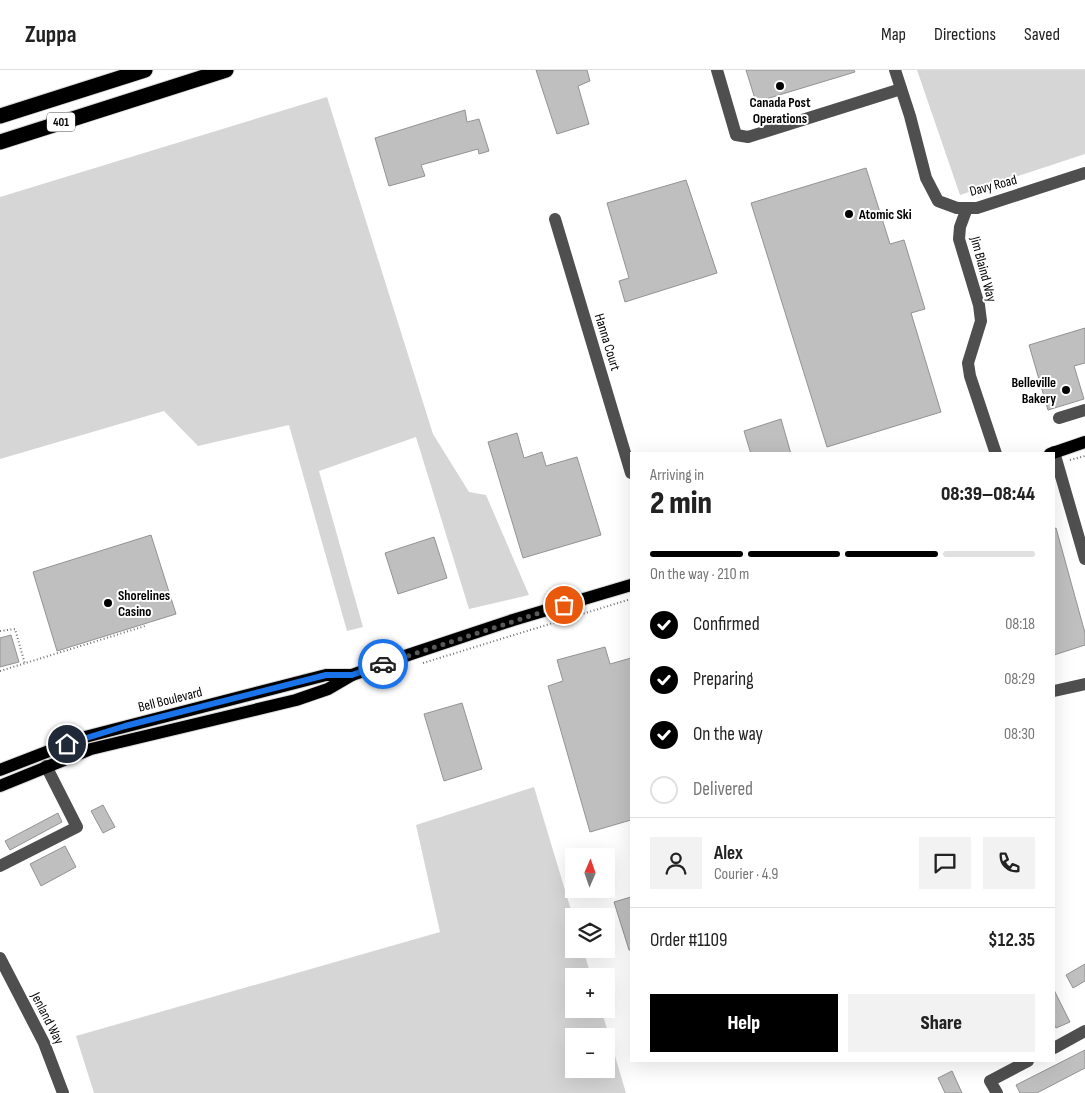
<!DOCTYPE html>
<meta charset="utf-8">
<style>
:root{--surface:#fff;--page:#f2f2f2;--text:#222;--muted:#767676;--line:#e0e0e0;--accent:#000}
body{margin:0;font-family:"Sofia Sans Condensed",sans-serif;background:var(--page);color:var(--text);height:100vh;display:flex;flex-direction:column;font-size:19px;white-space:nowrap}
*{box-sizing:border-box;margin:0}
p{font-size:16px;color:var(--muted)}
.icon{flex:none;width:28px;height:28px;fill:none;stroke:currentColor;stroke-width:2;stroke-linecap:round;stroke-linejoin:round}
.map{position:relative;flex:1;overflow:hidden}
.side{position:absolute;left:630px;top:382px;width:425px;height:610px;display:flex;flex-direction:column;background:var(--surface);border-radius:0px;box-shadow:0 5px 20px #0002}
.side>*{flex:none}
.needle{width:32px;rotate:2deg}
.controls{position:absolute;left:565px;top:778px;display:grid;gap:10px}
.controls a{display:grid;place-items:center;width:50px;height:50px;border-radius:0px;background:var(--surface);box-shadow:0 5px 20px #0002;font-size:25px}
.pin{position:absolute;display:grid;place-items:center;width:42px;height:42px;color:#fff;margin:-21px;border:2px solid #fff;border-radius:50%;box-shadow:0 1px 5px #0007}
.courier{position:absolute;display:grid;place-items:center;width:50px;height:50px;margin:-25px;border:4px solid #1a73e8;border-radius:50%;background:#fff;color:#222;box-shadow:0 1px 6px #0007}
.overview em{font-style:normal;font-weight:800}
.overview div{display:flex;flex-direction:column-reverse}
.overview{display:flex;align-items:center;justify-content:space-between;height:85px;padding:0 20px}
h1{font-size:32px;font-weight:800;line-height:38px}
.bar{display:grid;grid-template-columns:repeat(4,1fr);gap:8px 5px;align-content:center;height:60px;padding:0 20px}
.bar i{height:6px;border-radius:4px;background:var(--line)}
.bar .current{background:var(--accent)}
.bar p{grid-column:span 4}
.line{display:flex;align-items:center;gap:12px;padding:0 20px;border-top:1px solid var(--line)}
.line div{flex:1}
.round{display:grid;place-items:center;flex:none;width:52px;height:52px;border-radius:0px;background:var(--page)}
ol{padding:0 20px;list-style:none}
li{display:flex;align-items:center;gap:15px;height:55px}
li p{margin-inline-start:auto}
li .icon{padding:5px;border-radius:50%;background:var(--accent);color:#fff;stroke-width:4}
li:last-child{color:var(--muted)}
li i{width:28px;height:28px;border:2px solid var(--line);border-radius:50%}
.action{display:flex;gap:10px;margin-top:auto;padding:10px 20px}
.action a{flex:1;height:58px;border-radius:0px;background:var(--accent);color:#fff;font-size:20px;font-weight:800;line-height:58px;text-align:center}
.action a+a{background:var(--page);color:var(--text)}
header{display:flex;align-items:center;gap:30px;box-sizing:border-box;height:70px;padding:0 25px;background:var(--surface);border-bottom:1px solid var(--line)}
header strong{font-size:24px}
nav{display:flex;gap:28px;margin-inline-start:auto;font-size:18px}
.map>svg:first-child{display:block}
.green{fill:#d6d6d6;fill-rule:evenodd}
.building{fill:#bfbfbf;stroke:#939393}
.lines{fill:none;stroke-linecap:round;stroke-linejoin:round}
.major-casing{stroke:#dbdbdb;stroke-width:14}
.highway-casing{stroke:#dbdbdb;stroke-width:17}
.path{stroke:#717171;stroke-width:2;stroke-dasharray:1 2.5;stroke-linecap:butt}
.minor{stroke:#4f4f4f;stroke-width:12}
.major{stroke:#000;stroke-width:12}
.highway{stroke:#000;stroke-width:15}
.done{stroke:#595959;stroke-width:5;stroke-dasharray:0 9}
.route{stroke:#1a73e8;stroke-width:6}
.poi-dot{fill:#000;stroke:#fff;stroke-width:2}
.labels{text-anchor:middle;stroke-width:4;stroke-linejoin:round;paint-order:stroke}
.shield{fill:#fff;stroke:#4c4c4c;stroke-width:1}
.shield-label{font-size:12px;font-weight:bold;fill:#000}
.poi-label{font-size:14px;font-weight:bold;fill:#000;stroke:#fff;text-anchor:start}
.street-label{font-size:14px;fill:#000;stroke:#fff}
</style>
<header>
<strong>Zuppa</strong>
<nav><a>Map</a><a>Directions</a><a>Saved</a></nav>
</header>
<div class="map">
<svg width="1085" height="1023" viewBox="0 0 1085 1023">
<rect width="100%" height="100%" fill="#fff"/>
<g class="green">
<polygon points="917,0 1085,0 1085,84 960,125"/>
<polygon points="327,27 433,364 469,422 486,425 529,525 469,539 416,367 319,401 363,557 347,561 289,355 198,376 164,341 0,389 0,127"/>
<path d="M534 717 574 850V879H583L591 906H574V939H601L626 1023H94L76 966 440 862 416 755ZM574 966H606V999H574Z"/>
</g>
<g class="building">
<polygon points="536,0 587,0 590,11 578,16 589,54 557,64"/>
<polygon points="746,0 854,0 855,2 756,32"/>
<polygon points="465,40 467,52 479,49 489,81 479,84 478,79 421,95 425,106 389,116 375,68"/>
<polygon points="866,98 890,174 904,170 925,239 911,243 941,342 827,377 751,133"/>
<polygon points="686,110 717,203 625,232 619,211 629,208 607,133"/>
<polygon points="1085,258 1085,293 1074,296 1084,329 1048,340 1029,275"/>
<polygon points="781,349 791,384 751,384 744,361"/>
<polygon points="517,363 524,388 542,382 546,396 577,387 601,465 523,488 488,372"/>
<polygon points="1056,458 1085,563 1085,575 1054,585 1054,459"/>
<polygon points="151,465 176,544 57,581 33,502"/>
<polygon points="434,467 447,508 398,524 385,483"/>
<polygon points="11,565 19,592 0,597 0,568"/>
<polygon points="605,577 610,594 631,588 631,750 590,762 548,616 563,611 557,590"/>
<polygon points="462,633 482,699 444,711 424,644"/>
<polygon points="103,735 115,757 103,763 91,741"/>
<polygon points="58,743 62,752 10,780 5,771"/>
<polygon points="65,776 76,797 41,816 30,794"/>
<polygon points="631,827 631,880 629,880 614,832"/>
<polygon points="1085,894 1085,911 1073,918 1066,905"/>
<polygon points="1054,920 1070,952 1056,958 1054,954"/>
<polygon points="1085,980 1085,998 1037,1023 1020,1023 1016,1015"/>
<polygon points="952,1001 962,1023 945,1023 938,1008"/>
</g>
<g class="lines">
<defs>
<g id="major">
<polyline points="1050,384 1085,372"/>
<polyline points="0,700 85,667 326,605 352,605"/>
<polyline points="0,716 91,679 296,630 328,619 352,605 408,585 513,550 631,515"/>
</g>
<g id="highway">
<polyline points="0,46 145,0"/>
<polyline points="0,72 226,0"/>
</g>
</defs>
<use href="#major" class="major-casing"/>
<use href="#highway" class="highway-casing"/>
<g class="path">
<polyline points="1070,390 1085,386"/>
<polyline points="0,561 15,559 25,594"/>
<polyline points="423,593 631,529"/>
<polyline points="0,601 145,556"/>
</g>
<g class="minor">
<polyline points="717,0 736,65 748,67 901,19"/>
<polyline points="895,0 910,46 926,108 938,131 957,138 977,138 1085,103"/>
<polyline points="967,138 960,157 959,169 979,235 981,251 968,293 970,306 996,384"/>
<polyline points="555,149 631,403"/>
<polyline points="1059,348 1085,340"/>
<polyline points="1054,382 1085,489"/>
<polyline points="1054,621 1085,614"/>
<polyline points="0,796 77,757 46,696"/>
<polyline points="0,888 44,973 63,1023"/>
<polyline points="1054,978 1085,961"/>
<polyline points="997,1023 990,1011 1028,991"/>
</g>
<use href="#major" class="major"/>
<use href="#highway" class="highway"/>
</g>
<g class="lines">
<polyline class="done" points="383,594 564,535"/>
<polyline class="route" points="67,674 125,656 326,605 352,605 383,594"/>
</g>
<g class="poi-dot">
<circle cx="780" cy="16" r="5"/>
<circle cx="849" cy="144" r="5"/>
<circle cx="1066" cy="320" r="5"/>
<circle cx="108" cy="533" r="5"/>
</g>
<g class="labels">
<rect class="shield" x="47" y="42.5" width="28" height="19" rx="4"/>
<g class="shield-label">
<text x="61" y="56">401</text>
</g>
<g class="poi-label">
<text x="780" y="37" text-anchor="middle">Canada Post<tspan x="780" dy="16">Operations</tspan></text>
<text x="859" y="149">Atomic Ski</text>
<text x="1056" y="317" text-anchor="end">Belleville<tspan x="1056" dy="16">Bakery</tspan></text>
<text x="118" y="530">Shorelines<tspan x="118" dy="16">Casino</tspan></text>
</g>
<g class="street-label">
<text transform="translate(993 115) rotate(-15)" y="5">Davy Road</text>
<text transform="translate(984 199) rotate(75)" y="5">Jim Blaind Way</text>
<text transform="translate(608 272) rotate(73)" y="5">Hanna Court</text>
<text transform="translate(170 629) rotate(-14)" y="5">Bell Boulevard</text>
<text transform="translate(48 948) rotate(63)" y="5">Jenland Way</text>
</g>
</g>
</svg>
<div class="controls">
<a><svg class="needle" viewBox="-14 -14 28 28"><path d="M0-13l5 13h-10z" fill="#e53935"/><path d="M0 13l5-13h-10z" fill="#767676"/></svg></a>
<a><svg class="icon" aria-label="layers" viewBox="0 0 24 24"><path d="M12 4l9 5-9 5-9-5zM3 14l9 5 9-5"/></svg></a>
<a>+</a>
<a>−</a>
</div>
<div class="pin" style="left:564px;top:535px;background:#ea580c"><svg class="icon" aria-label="bag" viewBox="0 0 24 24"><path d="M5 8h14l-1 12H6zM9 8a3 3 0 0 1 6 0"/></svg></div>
<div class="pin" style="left:67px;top:674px;background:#1f2937"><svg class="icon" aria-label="home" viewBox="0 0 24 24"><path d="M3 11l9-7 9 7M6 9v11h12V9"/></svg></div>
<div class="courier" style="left:383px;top:594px"><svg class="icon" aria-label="car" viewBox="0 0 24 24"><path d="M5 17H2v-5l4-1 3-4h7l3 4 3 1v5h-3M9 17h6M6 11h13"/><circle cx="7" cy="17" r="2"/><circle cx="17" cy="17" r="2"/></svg></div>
<section class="side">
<div class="overview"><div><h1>2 min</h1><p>Arriving in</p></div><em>08:39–08:44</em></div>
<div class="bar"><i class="current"></i><i class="current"></i><i class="current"></i><i></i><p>On the way · 210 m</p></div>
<ol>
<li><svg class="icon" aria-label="check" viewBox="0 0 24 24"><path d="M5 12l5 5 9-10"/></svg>Confirmed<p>08:18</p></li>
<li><svg class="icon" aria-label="check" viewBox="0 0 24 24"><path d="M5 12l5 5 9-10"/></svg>Preparing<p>08:29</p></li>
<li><svg class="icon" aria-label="check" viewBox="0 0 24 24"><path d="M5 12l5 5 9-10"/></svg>On the way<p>08:30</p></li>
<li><i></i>Delivered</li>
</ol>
<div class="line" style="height:90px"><a class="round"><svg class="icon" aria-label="person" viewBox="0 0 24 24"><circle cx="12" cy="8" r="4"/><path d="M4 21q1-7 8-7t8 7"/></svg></a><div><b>Alex</b><p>Courier · 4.9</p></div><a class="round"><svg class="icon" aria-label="chat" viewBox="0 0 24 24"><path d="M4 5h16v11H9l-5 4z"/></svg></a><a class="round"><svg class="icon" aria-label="phone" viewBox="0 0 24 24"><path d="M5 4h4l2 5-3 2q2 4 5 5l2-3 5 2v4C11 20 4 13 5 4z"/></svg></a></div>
<div class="line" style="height:65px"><div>Order #1109</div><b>$12.35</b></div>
<div class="action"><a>Help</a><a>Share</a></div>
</section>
</div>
